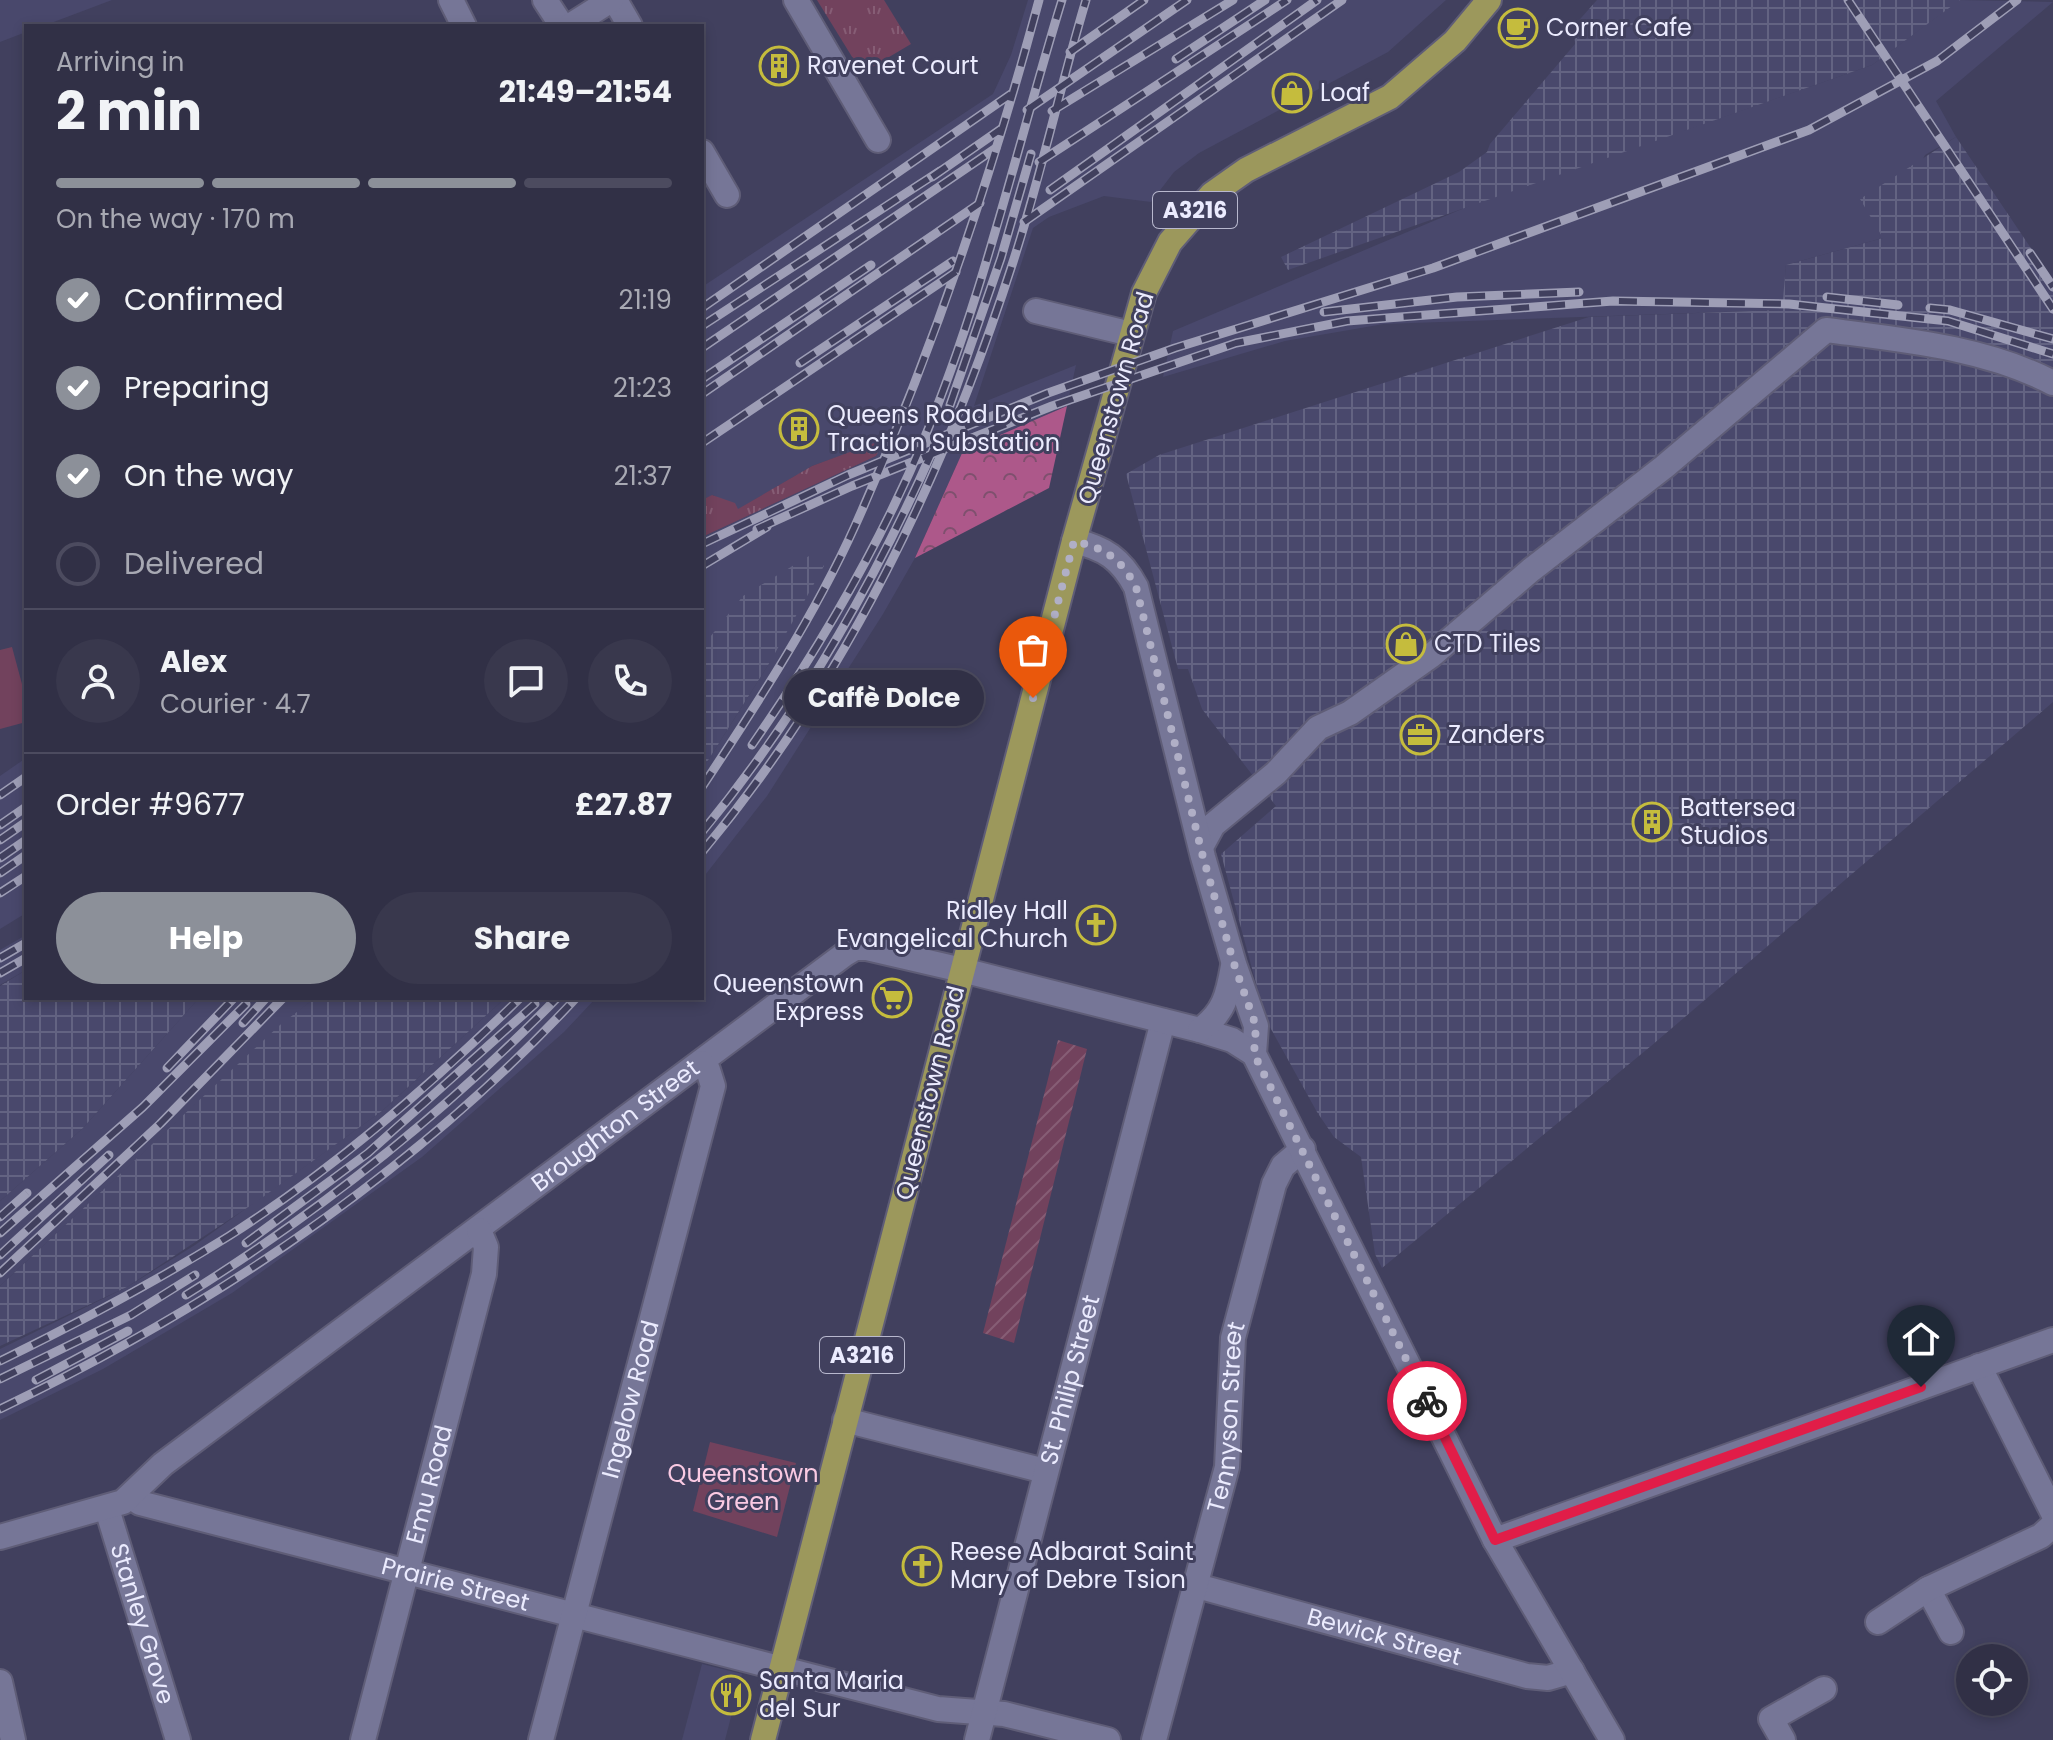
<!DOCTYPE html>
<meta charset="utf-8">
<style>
:root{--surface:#313046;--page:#39384d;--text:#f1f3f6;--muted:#a8a9b3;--line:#4c4b5f;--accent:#8c9099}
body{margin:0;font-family:Poppins,sans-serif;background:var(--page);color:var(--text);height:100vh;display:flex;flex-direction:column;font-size:30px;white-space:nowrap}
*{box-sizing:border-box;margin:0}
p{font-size:26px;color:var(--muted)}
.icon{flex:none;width:44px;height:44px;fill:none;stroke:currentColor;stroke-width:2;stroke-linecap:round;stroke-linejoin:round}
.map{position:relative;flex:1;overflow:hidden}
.sheet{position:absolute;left:24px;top:24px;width:680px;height:976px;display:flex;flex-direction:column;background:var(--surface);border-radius:0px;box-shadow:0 4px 12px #0003,0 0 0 2px var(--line)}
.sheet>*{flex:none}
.tools{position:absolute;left:1956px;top:1644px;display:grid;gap:16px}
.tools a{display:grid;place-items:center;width:72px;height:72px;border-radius:50%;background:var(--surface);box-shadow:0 4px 12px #0003,0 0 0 2px var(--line);font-size:40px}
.pin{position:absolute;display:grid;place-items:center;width:68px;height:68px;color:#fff;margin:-82px -34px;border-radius:50% 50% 50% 0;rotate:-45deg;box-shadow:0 0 8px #0007}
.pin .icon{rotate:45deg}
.courier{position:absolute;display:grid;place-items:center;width:80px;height:80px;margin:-40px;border:6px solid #e11d48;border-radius:50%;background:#fff;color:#222;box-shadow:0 2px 10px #0007}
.bubble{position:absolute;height:56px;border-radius:28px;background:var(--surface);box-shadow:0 4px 12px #0003,0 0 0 2px var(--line);font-size:26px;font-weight:700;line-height:56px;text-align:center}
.summary em{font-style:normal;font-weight:700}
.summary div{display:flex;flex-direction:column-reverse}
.summary{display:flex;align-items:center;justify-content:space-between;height:136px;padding:0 32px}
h1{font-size:52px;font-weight:700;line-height:60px}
.bar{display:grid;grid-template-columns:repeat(4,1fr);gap:12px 8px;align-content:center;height:96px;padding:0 32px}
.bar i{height:10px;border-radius:6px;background:var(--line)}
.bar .current{background:var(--accent)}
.bar p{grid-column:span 4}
.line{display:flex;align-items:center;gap:20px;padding:0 32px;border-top:2px solid var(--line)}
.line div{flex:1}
.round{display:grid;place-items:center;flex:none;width:84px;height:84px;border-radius:42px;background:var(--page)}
ol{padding:0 32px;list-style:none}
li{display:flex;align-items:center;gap:24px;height:88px}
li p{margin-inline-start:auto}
li .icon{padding:8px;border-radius:50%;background:var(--accent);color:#fff;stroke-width:4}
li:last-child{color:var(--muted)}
li i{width:44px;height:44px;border:4px solid var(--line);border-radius:50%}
.button{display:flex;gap:16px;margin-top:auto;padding:16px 32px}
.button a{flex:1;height:92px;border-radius:48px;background:var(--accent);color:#fff;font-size:32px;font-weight:700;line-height:92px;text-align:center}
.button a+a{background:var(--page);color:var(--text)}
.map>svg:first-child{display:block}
.built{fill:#49486c}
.industrial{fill:url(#industrial-grid)}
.grass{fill:url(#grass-tufts)}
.forest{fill:url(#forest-crowns)}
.park{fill:#72425d}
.garden{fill:url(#garden-furrows)}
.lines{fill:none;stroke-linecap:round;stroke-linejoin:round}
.street-casing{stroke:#5f5d77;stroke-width:28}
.secondary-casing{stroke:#5f5d77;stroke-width:28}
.primary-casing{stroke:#5f5d77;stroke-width:28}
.street{stroke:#767697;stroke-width:24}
.secondary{stroke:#767697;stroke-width:24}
.primary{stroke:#9c985c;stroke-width:24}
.rail-casing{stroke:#9e9eb6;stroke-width:9}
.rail{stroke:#41405e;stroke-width:6;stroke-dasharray:18;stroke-linecap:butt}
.done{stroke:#b0afc6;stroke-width:8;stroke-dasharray:0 14.4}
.route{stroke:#e11d48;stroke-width:10}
.labels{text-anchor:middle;stroke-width:6;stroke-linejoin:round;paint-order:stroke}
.shield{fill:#41405e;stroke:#b8b8ce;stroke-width:2}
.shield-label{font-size:22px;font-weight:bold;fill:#ebebfe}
.poi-label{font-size:24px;fill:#ebebfe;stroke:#41405e;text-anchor:start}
.street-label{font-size:24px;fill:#ebebfe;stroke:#41405e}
.park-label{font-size:24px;fill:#facae3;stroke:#41405e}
</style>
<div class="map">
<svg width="2053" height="1740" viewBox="0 0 2053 1740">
<defs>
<pattern id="industrial-grid" width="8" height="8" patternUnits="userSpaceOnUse" patternTransform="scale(2)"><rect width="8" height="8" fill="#49486c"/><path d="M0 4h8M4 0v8" fill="none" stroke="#636382"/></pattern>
<pattern id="grass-tufts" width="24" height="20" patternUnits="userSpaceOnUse" patternTransform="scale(2)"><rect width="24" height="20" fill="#72425d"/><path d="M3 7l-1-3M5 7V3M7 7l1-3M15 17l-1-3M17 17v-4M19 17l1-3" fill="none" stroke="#865d75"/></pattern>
<pattern id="forest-crowns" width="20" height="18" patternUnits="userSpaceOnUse" patternTransform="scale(2)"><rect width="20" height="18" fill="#ad588a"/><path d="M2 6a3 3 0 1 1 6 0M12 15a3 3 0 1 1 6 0" fill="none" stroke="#7f506e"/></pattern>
<pattern id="garden-furrows" width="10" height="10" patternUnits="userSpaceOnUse" patternTransform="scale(2)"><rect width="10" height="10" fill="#72425d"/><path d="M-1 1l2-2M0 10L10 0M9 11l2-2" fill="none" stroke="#865d75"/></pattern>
</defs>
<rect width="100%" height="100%" fill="#41405e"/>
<g class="built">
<polygon points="0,0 112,0 43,26 26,26 26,32 0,42"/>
<polygon points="1028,0 1446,0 1388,52 1199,153 1174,172 1151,202 1104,196 1049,217 1033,228 974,406 1076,365 1067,406 963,451 915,558 883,614 767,796 702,879 702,770 770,662 702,647 702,537 876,456 884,440 812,466 737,510 713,495 702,500 702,287 993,94 1011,55"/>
<polygon points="1959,0 2053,2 1936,101 1956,137 1925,155 1883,238 1786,265 1783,310 1384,324 1285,341 1163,377 1173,331 1476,203 1872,65"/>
<polygon points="26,758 26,913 0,929 0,776"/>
<polygon points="26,935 26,970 0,985 0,950"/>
<polygon points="199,998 315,998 280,1026 0,1286 0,1201 82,1129"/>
<polygon points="505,998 596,998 564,1032 422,1157 232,1293 103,1369 0,1420 0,1349 127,1287 195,1245 382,1111"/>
<polygon points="702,1664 742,1674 725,1740 682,1740"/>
</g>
<g class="industrial">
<polygon points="1597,0 1960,0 1872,65 1288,270 1281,257 1459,172 1487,152 1490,144 1575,44 1574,26"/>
<polygon points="1956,137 2053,281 2053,702 1651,1046 1382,1268 1375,1254 1361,1157 1334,1137 1317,1112 1266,1020 1221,854 1276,806 1202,709 1188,669 1178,669 1126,474 1159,455 1589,317 1782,310 1786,265 1883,238 1860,199"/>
<polygon points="809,556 824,566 770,662 702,770 702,647 743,596"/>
<polygon points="26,970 26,998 199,998 82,1129 0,1201 0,986"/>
<polygon points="315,998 505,998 382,1111 256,1202 127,1287 0,1346 0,1286 280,1025"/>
</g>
<g class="grass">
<polygon points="817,0 884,0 911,44 862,73"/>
<polygon points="885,439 876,456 702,537 702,500 712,495 735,503 738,509 812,466"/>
</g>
<polygon class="forest" points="1067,406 1049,488 915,558 963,451"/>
<g class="park">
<polygon points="12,647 26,699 26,722 0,729 0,650"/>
<polygon points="710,1442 796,1463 777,1537 693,1511"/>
</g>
<polygon class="garden" points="1058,1040 1087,1049 1014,1343 983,1333"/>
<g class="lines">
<defs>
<g id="street">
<polyline points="451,0 464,26"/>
<polyline points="545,0 562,26"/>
<polyline points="615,0 630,26"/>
<polyline points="796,0 878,140"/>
<polyline points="570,26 611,0"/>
<polyline points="702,152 727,195"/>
<polyline points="1036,311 1131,334"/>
<path d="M1201 847 1213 825 1276 773 1318 728 1350 713 1432 655 1531 570 1664 467 1826 330C1902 340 1984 347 2053 383"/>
<polyline points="1979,1366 2053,1513"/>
<polyline points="845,1420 1045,1471"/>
<path id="s1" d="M130 1496 140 1503 938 1709 1004 1714 1108 1740"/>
<path id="s2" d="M107 1509 178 1740"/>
<path id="s3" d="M0 1537 123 1502 163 1464 845 954 855 948H867L962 970"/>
<polyline points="1495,1540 2053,1340"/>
<path id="s4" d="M1197 1586 1527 1676 1548 1678 1572 1671"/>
<polyline points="1928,1589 1951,1632"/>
<polyline points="1878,1622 1928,1589 2041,1536 2053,1525"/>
<polyline points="0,1682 13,1740"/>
<path id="s5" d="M363 1740 484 1274 486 1247 479 1230"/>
<path id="s6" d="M541 1740 713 1086 708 1070 701 1063"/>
<path id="s7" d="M977 1740 1163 1021"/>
<path id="s8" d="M1154 1740 1227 1467 1233 1338 1274 1184 1283 1166 1303 1149"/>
<polyline points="1783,1740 1771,1719 1824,1689"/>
</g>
<g id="secondary">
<path d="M1074 541C1105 548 1121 559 1136 587L1203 857 1234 964 1256 1026 1254 1054 1495 1540 1612 1740"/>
<polyline points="962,970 1200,1030 1232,1040 1254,1054"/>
<path d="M1200 1030C1224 1013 1228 995 1233 966"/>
</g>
<polyline id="primary" points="763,1740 1074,541 1144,293 1170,242 1212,194 1246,170 1390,97 1455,41 1489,0"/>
</defs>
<use href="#street" class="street-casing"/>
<use href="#secondary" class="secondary-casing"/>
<use href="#primary" class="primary-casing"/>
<use href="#street" class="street"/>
<use href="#secondary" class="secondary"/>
<use href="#primary" class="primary"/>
<defs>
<g id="rail">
<polyline points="1848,0 2053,309"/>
<polyline points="1070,52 1144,0"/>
<polyline points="1176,59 1265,0"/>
<polyline points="1027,110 1187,0"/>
<polyline points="1052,111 1233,0"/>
<polyline points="1039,162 1287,0"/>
<polyline points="932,177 1001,129"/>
<polyline points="1050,190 1317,0"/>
<polyline points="1024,222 1342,0"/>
<polyline points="2030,253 2053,287"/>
<polyline points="1827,297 1898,305"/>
<polyline points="702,308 1011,94"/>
<polyline points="1930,308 1950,310 2053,339"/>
<polyline points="1324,312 1457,297 1579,292"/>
<polyline points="702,326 940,171"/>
<polyline points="702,348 996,148"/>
<polyline points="800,363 953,261"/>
<polyline points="702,379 871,265"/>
<polyline points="702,394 980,203"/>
<polyline points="950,405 1001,258 1031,154"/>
<polyline points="702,443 956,272"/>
<polyline points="757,529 852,486 1052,406 1236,343 1347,321 1613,301 1789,304 1948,321 2053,354"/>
<polyline points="702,544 848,475 1048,393 1175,348 1433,268 1809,130 1937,61 2017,0"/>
<polyline points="702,566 767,527"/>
<path d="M752 745C818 650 879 547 924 439 983 298 1017 146 1062 0"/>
<path d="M702 787C757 704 814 617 855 526 931 356 991 179 1039 0"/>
<polyline points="0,795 26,777"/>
<polyline points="0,825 26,807"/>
<path d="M702 832C796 718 873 585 933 450"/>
<polyline points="0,840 26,822"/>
<path d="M702 852C847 678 944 476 1013 262 1041 176 1060 87 1086 0"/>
<polyline points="0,858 26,840"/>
<polyline points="0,873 26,855"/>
<polyline points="0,893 26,876"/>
<polyline points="0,958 26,943"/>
<polyline points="0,973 26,958"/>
<polyline points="243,1023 266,998"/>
<polyline points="167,1068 234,998"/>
<polyline points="0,1217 27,1193"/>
<polyline points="0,1233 143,1107 246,1004"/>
<polyline points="246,1243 368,1153 535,1004"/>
<polyline points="0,1255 109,1155"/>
<polyline points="0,1273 160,1124 283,998"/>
<path d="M186 1295C321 1211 446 1112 557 998"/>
<path d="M0 1361C78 1323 155 1282 229 1236 334 1169 431 1085 520 998"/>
<polyline points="0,1379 131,1315 195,1275"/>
<polyline points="36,1380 128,1331"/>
<path d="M0 1409C212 1307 415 1172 576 998"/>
</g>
</defs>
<use href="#rail" class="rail-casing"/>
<use href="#rail" class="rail"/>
</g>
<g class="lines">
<path class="done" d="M1033 698 1074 541C1105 548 1121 559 1136 587L1203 857 1234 964 1256 1026 1254 1054 1427 1401"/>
<polyline class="route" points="1427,1401 1495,1540 1921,1387"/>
</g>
<defs>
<symbol id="cafe-ring" viewBox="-11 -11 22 22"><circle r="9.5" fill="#41405e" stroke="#c5bc3d" stroke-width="1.5"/><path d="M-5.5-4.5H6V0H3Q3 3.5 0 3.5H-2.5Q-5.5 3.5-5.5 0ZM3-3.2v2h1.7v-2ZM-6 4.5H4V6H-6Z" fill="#c5bc3d"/></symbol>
<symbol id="building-ring" viewBox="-11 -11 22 22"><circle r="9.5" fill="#41405e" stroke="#c5bc3d" stroke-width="1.5"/><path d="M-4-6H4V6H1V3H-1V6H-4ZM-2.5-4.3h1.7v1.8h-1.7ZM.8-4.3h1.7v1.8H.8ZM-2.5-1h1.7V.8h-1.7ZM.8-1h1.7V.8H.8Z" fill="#c5bc3d"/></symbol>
<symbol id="shop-ring" viewBox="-11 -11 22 22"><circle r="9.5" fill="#41405e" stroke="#c5bc3d" stroke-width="1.5"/><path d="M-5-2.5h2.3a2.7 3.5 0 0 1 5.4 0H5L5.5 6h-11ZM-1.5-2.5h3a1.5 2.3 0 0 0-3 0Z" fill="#c5bc3d"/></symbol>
<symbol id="office-ring" viewBox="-11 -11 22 22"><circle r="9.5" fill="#41405e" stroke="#c5bc3d" stroke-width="1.5"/><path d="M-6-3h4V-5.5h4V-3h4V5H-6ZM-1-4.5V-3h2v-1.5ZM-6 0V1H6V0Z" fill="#c5bc3d"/></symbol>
<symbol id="church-ring" viewBox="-11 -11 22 22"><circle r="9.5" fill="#41405e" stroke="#c5bc3d" stroke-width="1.5"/><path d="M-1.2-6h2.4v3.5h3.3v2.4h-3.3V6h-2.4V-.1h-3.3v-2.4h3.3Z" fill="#c5bc3d"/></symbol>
<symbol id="supermarket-ring" viewBox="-11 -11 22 22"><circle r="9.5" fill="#41405e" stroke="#c5bc3d" stroke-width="1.5"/><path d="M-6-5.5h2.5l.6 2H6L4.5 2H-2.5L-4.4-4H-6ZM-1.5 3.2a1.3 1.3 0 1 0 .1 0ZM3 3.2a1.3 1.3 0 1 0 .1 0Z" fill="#c5bc3d"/></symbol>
<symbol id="restaurant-ring" viewBox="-11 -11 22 22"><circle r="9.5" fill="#41405e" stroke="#c5bc3d" stroke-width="1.5"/><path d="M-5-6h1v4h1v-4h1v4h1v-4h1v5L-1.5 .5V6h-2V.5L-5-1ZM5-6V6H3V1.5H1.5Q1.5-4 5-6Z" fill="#c5bc3d"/></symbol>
</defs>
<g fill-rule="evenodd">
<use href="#cafe-ring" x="1496" y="6" width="44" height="44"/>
<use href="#building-ring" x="757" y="44" width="44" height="44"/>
<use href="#shop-ring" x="1270" y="71" width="44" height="44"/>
<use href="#building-ring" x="777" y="407" width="44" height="44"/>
<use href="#shop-ring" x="1384" y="622" width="44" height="44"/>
<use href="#office-ring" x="1398" y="713" width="44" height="44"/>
<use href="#building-ring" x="1630" y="800" width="44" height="44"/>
<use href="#church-ring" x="1074" y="903" width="44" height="44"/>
<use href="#supermarket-ring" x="870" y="976" width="44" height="44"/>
<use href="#church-ring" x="900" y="1544" width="44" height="44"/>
<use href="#restaurant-ring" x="709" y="1673" width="44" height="44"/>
</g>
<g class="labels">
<g class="shield">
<rect x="1153" y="192" width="84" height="36" rx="6"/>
<rect x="820" y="1337" width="84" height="36" rx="6"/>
</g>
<g class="shield-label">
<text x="1195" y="218">A3216</text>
<text x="862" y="1363">A3216</text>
</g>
<g class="poi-label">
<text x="1546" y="36">Corner Cafe</text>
<text x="807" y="74">Ravenet Court</text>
<text x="1320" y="101">Loaf</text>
<text x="827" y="423">Queens Road DC<tspan x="827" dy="28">Traction Substation</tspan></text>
<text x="1434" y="652">CTD Tiles</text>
<text x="1448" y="743">Zanders</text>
<text x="1680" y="816">Battersea<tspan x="1680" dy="28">Studios</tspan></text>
<text x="1068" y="919" text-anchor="end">Ridley Hall<tspan x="1068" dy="28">Evangelical Church</tspan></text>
<text x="864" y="992" text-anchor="end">Queenstown<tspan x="864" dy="28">Express</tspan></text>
<text x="950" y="1560">Reese Adbarat Saint<tspan x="950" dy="28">Mary of Debre Tsion</tspan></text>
<text x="759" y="1689">Santa Maria<tspan x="759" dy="28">del Sur</tspan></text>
</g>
<g class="street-label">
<text transform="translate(1116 398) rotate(-74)" y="8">Queenstown Road</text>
<text transform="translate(930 1093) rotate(-76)" y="8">Queenstown Road</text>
<text dy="8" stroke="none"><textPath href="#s3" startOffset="748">Broughton Street</textPath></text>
<text dy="8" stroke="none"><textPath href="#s7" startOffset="372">St. Philip Street</textPath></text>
<text dy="8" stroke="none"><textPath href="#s6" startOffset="352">Ingelow Road</textPath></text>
<text dy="8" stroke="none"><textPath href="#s8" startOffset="332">Tennyson Street</textPath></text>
<text dy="8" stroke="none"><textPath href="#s5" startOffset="264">Emu Road</textPath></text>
<text dy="8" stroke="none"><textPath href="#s1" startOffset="338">Prairie Street</textPath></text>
<text dy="8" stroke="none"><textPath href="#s2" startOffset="120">Stanley Grove</textPath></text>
<text dy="8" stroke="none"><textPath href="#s4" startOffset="194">Bewick Street</textPath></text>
</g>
<g class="park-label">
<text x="743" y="1482">Queenstown<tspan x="743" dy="28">Green</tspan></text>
</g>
</g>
</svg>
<div class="tools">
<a><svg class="icon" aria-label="locate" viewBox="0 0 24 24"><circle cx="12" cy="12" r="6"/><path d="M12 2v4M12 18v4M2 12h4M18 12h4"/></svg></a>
</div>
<div class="pin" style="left:1033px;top:698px;background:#ea580c"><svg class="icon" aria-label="bag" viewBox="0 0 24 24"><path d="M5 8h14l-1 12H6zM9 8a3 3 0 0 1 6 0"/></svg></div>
<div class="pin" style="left:1921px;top:1387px;background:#1f2937"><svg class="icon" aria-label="home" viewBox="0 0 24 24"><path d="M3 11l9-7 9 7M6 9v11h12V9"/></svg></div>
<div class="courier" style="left:1427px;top:1401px"><svg class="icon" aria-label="bike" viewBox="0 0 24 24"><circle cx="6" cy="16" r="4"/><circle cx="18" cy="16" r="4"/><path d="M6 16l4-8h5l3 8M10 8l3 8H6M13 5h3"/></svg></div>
<div class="bubble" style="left:784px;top:670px;width:200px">Caffè Dolce</div>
<section class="sheet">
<div class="summary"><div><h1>2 min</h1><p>Arriving in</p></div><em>21:49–21:54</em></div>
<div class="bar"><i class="current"></i><i class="current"></i><i class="current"></i><i></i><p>On the way · 170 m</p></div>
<ol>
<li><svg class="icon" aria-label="check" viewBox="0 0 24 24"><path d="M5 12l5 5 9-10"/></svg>Confirmed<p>21:19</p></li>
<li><svg class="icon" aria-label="check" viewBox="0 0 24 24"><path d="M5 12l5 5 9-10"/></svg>Preparing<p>21:23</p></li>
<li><svg class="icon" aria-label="check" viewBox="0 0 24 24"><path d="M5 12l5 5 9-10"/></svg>On the way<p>21:37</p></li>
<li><i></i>Delivered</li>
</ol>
<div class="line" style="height:144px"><a class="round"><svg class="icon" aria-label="person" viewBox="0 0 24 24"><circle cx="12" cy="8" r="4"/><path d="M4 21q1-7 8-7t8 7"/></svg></a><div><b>Alex</b><p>Courier · 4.7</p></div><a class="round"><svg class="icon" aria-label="chat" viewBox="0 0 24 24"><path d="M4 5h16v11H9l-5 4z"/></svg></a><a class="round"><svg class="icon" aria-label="phone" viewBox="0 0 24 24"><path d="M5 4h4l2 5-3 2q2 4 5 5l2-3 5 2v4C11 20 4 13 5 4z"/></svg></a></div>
<div class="line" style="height:104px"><div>Order #9677</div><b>£27.87</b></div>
<div class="button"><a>Help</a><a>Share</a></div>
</section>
</div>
